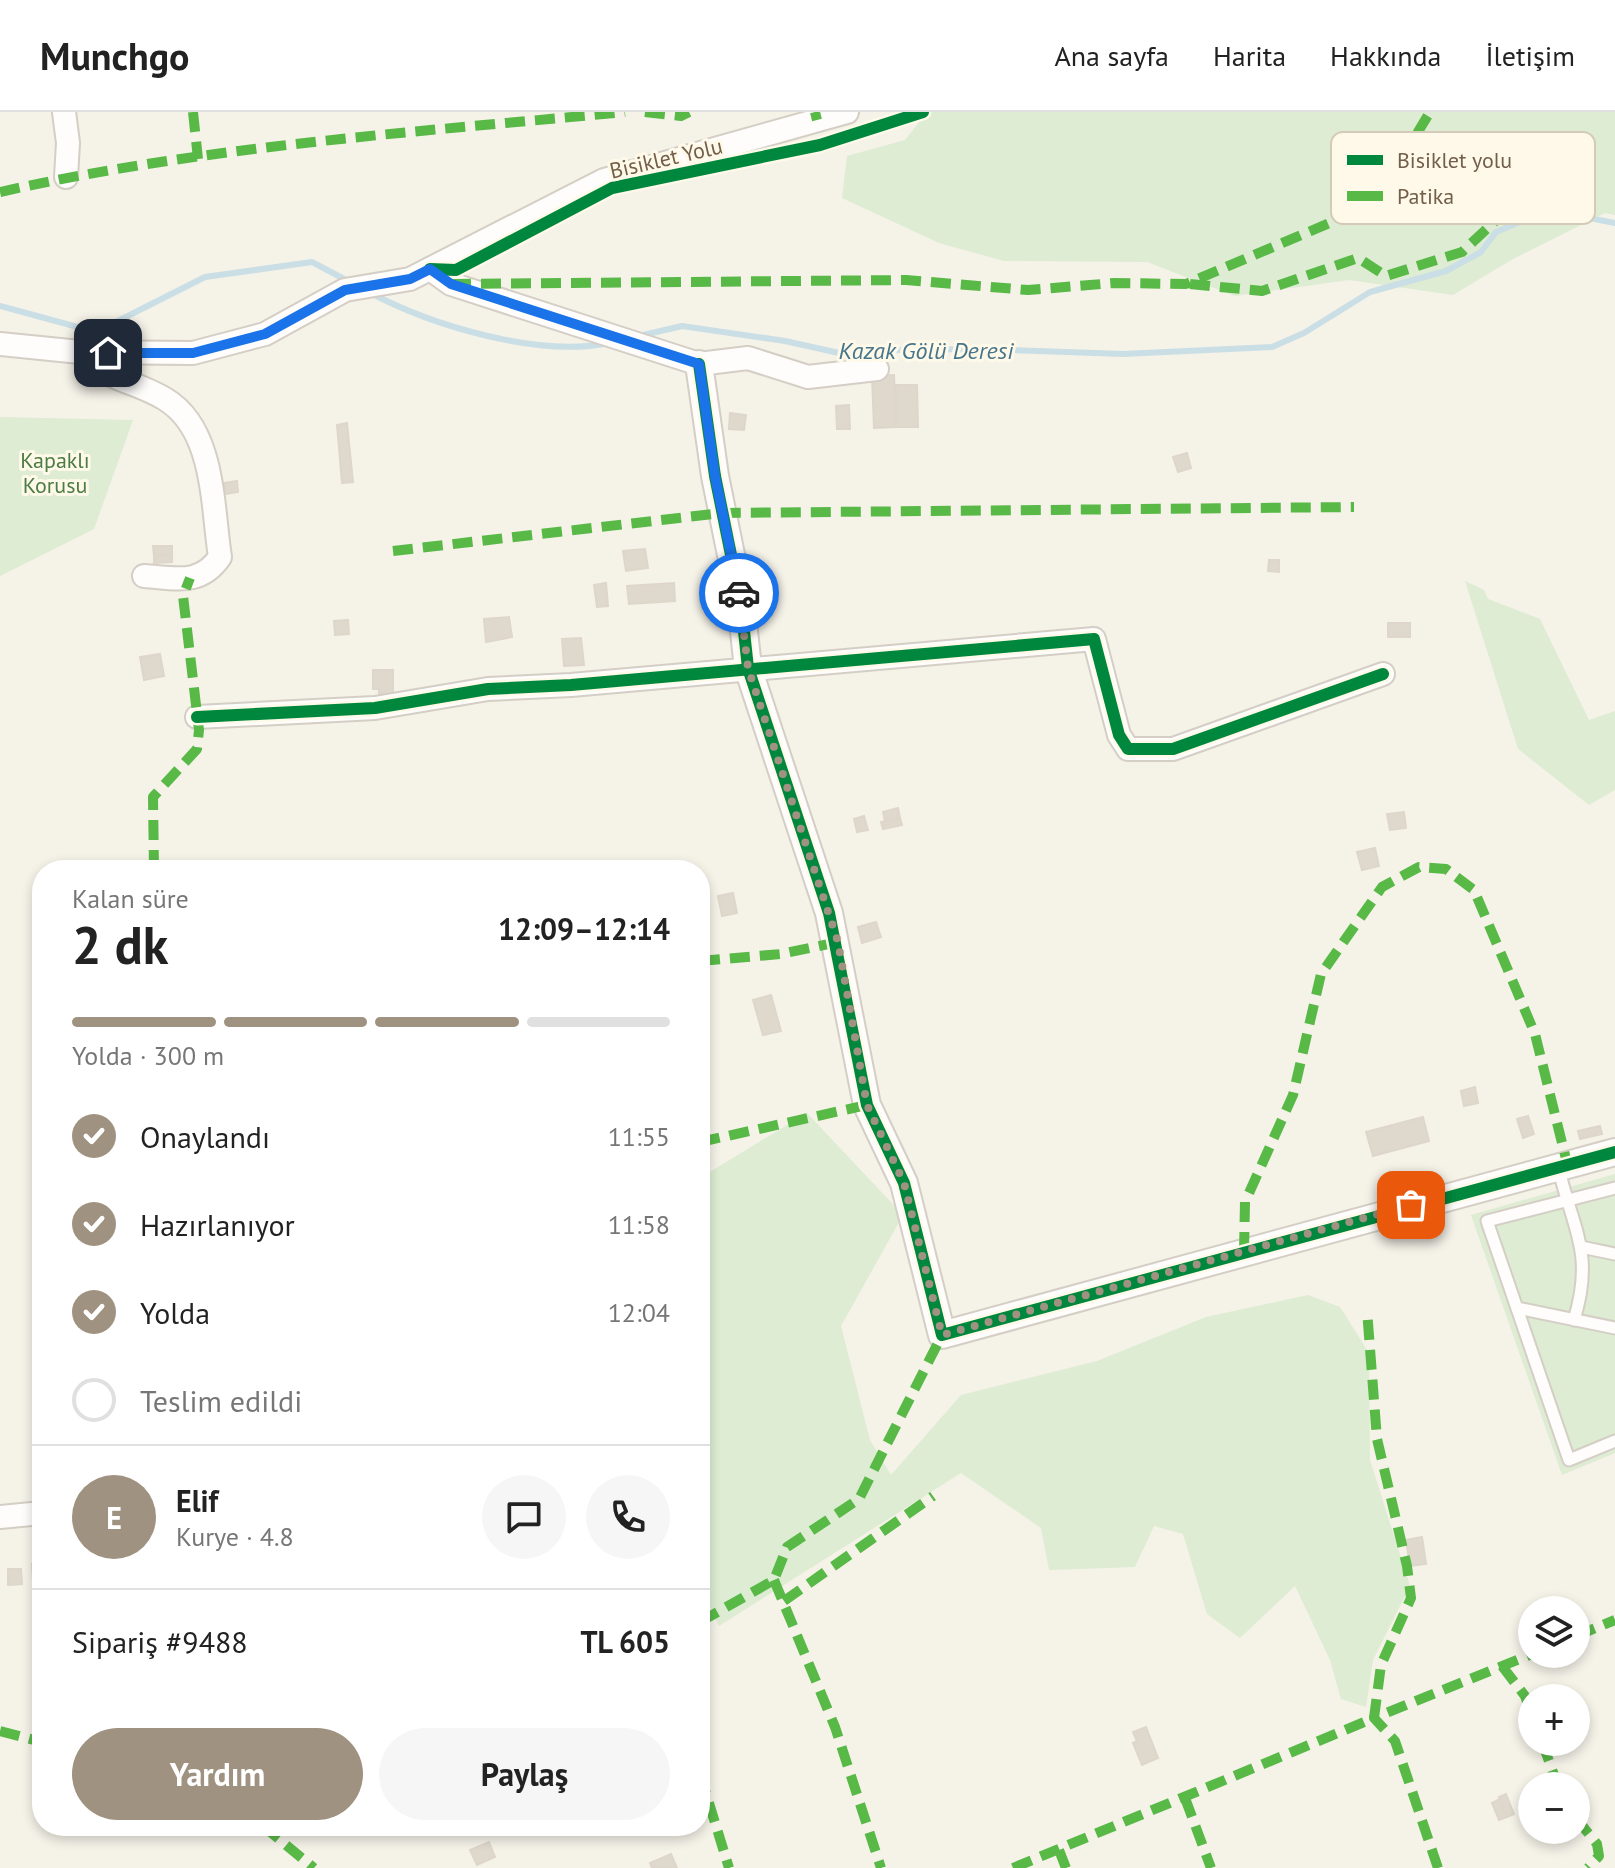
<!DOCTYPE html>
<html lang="tr">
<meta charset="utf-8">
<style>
:root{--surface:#fff;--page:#f6f6f6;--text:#222;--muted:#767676;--line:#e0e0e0;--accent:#a09281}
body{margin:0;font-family:"PT Sans",sans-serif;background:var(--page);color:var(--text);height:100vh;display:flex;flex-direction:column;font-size:30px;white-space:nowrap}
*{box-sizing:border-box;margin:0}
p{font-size:26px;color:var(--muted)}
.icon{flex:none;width:44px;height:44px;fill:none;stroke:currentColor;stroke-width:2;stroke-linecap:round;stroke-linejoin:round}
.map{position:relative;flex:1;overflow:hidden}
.sheet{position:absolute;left:32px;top:748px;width:678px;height:976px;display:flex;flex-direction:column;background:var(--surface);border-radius:32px;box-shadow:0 4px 12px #0003}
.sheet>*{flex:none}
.tools{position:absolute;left:1518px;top:1484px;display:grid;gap:16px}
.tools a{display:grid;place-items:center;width:72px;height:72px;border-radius:50%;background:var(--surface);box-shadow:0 4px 12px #0003;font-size:40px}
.pin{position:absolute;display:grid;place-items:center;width:68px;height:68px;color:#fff;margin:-34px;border-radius:16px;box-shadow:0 4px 12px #0006}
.courier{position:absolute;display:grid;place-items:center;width:80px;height:80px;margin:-40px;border:6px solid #1a73e8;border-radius:50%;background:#fff;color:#222;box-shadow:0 2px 10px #0007}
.head em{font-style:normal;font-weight:800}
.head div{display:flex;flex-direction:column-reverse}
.head{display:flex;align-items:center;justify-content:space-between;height:136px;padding:0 40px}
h1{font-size:52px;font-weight:800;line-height:60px}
.bar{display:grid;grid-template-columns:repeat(4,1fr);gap:12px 8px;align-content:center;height:96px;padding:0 40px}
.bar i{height:10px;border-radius:6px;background:var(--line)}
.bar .active{background:var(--accent)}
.bar p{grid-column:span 4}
.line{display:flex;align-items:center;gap:20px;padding:0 40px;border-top:2px solid var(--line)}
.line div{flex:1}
.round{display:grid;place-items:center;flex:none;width:84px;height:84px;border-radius:42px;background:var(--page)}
ol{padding:0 40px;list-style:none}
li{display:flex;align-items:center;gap:24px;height:88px}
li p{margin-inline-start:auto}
li .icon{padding:8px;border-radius:50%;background:var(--accent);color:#fff;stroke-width:4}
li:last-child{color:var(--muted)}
li i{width:44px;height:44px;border:4px solid var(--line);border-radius:50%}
.primary-button{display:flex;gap:16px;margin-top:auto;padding:16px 40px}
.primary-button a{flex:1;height:92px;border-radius:48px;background:var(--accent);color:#fff;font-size:32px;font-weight:800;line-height:92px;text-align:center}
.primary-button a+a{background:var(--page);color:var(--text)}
header{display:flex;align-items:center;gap:48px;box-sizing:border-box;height:112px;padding:0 40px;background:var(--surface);border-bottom:2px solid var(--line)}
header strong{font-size:38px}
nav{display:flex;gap:44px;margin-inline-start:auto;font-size:28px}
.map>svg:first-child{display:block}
.green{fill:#ddecd3}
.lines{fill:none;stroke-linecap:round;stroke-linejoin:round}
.stream{stroke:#cadee5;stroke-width:6}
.building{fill:#dfd8cd;stroke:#ded6ca;stroke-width:2}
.service-casing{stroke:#d4cec5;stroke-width:15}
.minor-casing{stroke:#d4cec5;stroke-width:26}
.tertiary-casing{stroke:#d4cec5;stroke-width:30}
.service{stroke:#fefdfc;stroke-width:11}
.minor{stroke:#fefdfc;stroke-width:22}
.tertiary{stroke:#fefdfc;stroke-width:26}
.quiet{stroke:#58b947;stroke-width:10;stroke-dasharray:20 10;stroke-linecap:butt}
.cycleway-casing{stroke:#fef9e8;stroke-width:17}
.cycleway{stroke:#00873e;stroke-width:12}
.done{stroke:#a09281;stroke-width:8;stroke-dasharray:0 14.4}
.route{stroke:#1a73e8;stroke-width:10}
.labels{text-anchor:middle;stroke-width:6;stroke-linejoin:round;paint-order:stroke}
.street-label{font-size:22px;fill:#725e49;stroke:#fef9e8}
.park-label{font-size:22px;fill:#4c7d44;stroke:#fef9e8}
.water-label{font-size:24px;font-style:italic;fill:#47758b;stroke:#fef9e8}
.key{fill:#fef9e8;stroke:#d4cab8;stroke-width:2}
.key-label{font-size:22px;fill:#725e49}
</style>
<header>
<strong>Munchgo</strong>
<nav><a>Ana sayfa</a><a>Harita</a><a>Hakkında</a><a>İletişim</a></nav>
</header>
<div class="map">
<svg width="1615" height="1756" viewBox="0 0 1615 1756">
<rect width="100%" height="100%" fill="#f5f2e8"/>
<g class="green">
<polygon points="927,0 1615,0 1615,103 1605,101 1511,148 1453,183 1349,168 1235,184 1147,150 1004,149 939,131 842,86 847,44 905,28"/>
<polygon points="0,305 133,308 94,417 0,464"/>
<polygon points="1465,469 1484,478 1488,487 1540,507 1589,608 1615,599 1615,678 1589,693 1518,637"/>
<polygon points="807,1001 903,1103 841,1214 870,1328 891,1363 961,1283 1097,1249 1206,1205 1308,1183 1340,1195 1369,1241 1370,1348 1410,1474 1373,1548 1366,1595 1341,1587 1330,1548 1295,1474 1240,1526 1207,1502 1183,1422 1154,1414 1135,1455 1049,1458 1041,1416 961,1361 719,1514 700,1476 700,1066"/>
<polygon points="1615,1062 1615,1341 1562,1363 1471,1103"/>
</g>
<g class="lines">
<g class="stream">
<path d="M369 180C430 213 539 246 608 231"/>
<polyline points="0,194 96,220 205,165 312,150 348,169"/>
<polyline points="639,224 682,214 785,229 848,243 883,238 980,237 1123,242 1272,235 1304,221 1370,180 1446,159 1481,140 1496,120 1527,107 1579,104 1615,111"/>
</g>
</g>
<g class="building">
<polygon points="894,263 896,315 874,316 872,264"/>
<polygon points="896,273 917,273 918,315 896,315"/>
<polygon points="849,293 850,317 837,317 836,294"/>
<polygon points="730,301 746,303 744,318 729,317"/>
<polygon points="347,311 353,370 342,371 337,313"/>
<polygon points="1187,341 1191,356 1178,360 1173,345"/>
<polygon points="237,369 238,380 225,382 224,371"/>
<polygon points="153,434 172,434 172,443 154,443"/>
<polygon points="645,437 648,456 626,459 623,439"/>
<polygon points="154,443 172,443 172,450 154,451"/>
<polygon points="1269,448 1279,448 1279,460 1268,459"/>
<polygon points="606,471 608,494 597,495 594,473"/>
<polygon points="674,471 675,489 629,492 627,474"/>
<polygon points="509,505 512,525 486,530 484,507"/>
<polygon points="348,508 349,522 335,523 334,509"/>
<rect x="1388" y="511" width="22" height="14"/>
<polygon points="581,526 584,553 564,554 562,527"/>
<polygon points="160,542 164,564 144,568 140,545"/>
<polygon points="373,558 393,558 393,582 379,582 379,577 373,577"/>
<polygon points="898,696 900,706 885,709 883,700"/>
<polygon points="1404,700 1406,716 1390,718 1387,702"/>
<polygon points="864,704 868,718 857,720 854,707"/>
<polygon points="900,706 902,713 883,717 881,710"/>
<polygon points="1375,736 1379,754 1362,758 1357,740"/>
<polygon points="733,781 737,801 722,804 718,784"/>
<polygon points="876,810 881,825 862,831 858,815"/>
<polygon points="771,883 781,919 763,923 753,888"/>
<polygon points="1475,975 1478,991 1464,994 1461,979"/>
<polygon points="1528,1004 1534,1022 1523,1026 1517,1007"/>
<polygon points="1423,1005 1429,1029 1373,1044 1366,1020"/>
<polygon points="1600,1014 1602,1022 1580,1027 1578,1019"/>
<polygon points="1422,1425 1426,1452 1410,1454 1406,1428"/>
<polygon points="42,1451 42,1469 33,1469 32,1452"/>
<polygon points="8,1457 21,1457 22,1472 8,1473"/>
<polygon points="1146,1615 1158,1646 1142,1653 1133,1631 1137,1629 1133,1620"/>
<polygon points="1506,1682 1514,1702 1507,1705 1499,1685"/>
<polygon points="1500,1687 1507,1705 1499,1708 1492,1691"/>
<polygon points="489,1730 495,1745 477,1753 470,1738"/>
<polygon points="671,1742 677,1756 652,1756 650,1751"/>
</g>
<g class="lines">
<defs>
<g id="service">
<path d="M1558 1054C1572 1116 1595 1140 1574 1208"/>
<polyline points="1615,1076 1487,1109 1569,1348 1615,1329"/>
<polyline points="1581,1135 1615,1142"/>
<polyline points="1517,1196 1615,1216"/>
</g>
<g id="minor">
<polyline points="64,0 68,31 66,65"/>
<polyline points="430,157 451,172 699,252 748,246 808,265 877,257"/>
<polyline points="0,232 80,240 193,241 265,222 345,178 410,167 604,68 847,0"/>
<path d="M80 240C108 270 134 268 165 287 215 317 212 394 220 445 200 474 176 466 144 464"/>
<polyline points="197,605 375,596 488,577 571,573 1094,527 1119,623 1128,637 1173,637 1383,562"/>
<polyline points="0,1405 42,1401"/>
</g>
<polyline id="tertiary" points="699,252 715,364 741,492 748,556 829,801 867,993 904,1071 942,1223 1615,1040"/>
</defs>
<use href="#service" class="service-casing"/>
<use href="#minor" class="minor-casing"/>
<use href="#tertiary" class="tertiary-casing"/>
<use href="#service" class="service"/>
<use href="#minor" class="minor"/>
<use href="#tertiary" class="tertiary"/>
<g class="quiet">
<polyline points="193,0 198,47"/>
<polyline points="645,0 681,4 689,0"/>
<polyline points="815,0 817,8"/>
<path d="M0 80C204 34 417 20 625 0"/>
<polyline points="451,172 906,168 1028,178 1114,171 1186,172 1339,107 1390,66 1430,0"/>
<polyline points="1190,172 1262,179 1358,146 1386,164 1462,140 1510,95"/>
<polyline points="393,439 722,401 1354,395"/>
<polyline points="154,758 153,685 197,637 199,618 183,484 190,466"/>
<polyline points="700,849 781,842 838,830"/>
<polyline points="700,1030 867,993"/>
<polyline points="1244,1140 1245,1090 1293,983 1321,862 1382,775 1419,755 1446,757 1474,778 1535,922 1567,1051"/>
<polyline points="774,1468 835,1615 881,1756"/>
<polyline points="784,1489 933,1384"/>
<polyline points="700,1510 774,1468 787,1435 859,1387 942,1223"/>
<polyline points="1576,1524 1615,1508"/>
<polyline points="1502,1554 1525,1584 1532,1603"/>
<polyline points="0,1619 42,1630"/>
<polyline points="1542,1630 1558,1674"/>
<polyline points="700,1662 729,1756"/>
<polyline points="1185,1686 1211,1756"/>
<polyline points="1576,1706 1597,1732 1599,1744 1588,1756"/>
<polyline points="263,1714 314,1756"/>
<polyline points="1059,1738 1066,1756"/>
<polyline points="1013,1756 1374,1606 1381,1553 1411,1486 1407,1454 1377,1327 1367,1198"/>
<polyline points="1438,1756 1395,1629 1374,1606 1532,1542"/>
</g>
<defs>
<g id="cycleway">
<polyline points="430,157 456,158 612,76 820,33 923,0"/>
<polyline points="699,252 715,364 741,492 748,556 829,801 867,993 904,1071 942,1223 1615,1040"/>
<polyline points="197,605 375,596 488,577 571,573 1094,527 1119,623 1128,637 1173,637 1383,562"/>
</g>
</defs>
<use href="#cycleway" class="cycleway-casing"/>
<use href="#cycleway" class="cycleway"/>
</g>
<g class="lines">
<polyline class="done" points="739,481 748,556 838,830 867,993 904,1071 942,1223 1411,1093"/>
<polyline class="route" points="108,241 193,241 265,222 345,178 410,167 430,157 451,172 699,252 715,364 739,481"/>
</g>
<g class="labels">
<g class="street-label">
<text transform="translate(666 46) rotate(-13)" y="8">Bisiklet Yolu</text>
</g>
<g class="park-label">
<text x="55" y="356">Kapaklı<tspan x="55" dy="25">Korusu</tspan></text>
</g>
<g class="water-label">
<text x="926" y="247">Kazak Gölü Deresi</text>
</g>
</g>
<rect x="1331" y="20" width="264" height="92" rx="12" class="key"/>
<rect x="1347" y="43" width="36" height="10" fill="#00873e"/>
<rect x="1347" y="79" width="36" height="10" fill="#58b947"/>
<g class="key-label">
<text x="1397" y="56">Bisiklet yolu</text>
<text x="1397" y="92">Patika</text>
</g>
</svg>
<div class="tools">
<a><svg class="icon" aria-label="layers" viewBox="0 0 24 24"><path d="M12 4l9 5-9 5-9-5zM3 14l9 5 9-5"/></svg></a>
<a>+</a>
<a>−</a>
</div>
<div class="pin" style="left:1411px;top:1093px;background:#ea580c"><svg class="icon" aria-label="bag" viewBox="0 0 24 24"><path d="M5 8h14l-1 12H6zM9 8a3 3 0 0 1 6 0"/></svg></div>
<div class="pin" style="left:108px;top:241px;background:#1f2937"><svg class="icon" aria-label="home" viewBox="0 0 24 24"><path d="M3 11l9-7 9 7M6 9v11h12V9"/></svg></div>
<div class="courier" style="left:739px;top:481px"><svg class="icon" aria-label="car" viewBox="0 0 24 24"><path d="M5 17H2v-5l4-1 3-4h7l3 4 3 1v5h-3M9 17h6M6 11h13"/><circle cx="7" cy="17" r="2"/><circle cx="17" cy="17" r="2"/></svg></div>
<section class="sheet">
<div class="head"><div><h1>2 dk</h1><p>Kalan süre</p></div><em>12:09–12:14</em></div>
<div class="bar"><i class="active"></i><i class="active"></i><i class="active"></i><i></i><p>Yolda · 300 m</p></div>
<ol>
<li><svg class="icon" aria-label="check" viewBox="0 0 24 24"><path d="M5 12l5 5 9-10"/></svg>Onaylandı<p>11:55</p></li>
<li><svg class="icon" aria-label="check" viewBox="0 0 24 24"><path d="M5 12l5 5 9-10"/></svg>Hazırlanıyor<p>11:58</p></li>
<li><svg class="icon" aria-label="check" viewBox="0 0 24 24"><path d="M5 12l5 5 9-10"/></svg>Yolda<p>12:04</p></li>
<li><i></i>Teslim edildi</li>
</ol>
<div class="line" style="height:144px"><b class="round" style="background:var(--accent);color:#fff">E</b><div><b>Elif</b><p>Kurye · 4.8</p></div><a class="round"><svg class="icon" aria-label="chat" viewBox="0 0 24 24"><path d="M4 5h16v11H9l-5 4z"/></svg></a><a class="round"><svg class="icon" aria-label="phone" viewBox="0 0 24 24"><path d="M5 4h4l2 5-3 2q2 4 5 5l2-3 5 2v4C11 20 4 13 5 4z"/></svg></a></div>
<div class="line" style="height:104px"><div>Sipariş #9488</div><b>TL 605</b></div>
<div class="primary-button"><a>Yardım</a><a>Paylaş</a></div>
</section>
</div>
